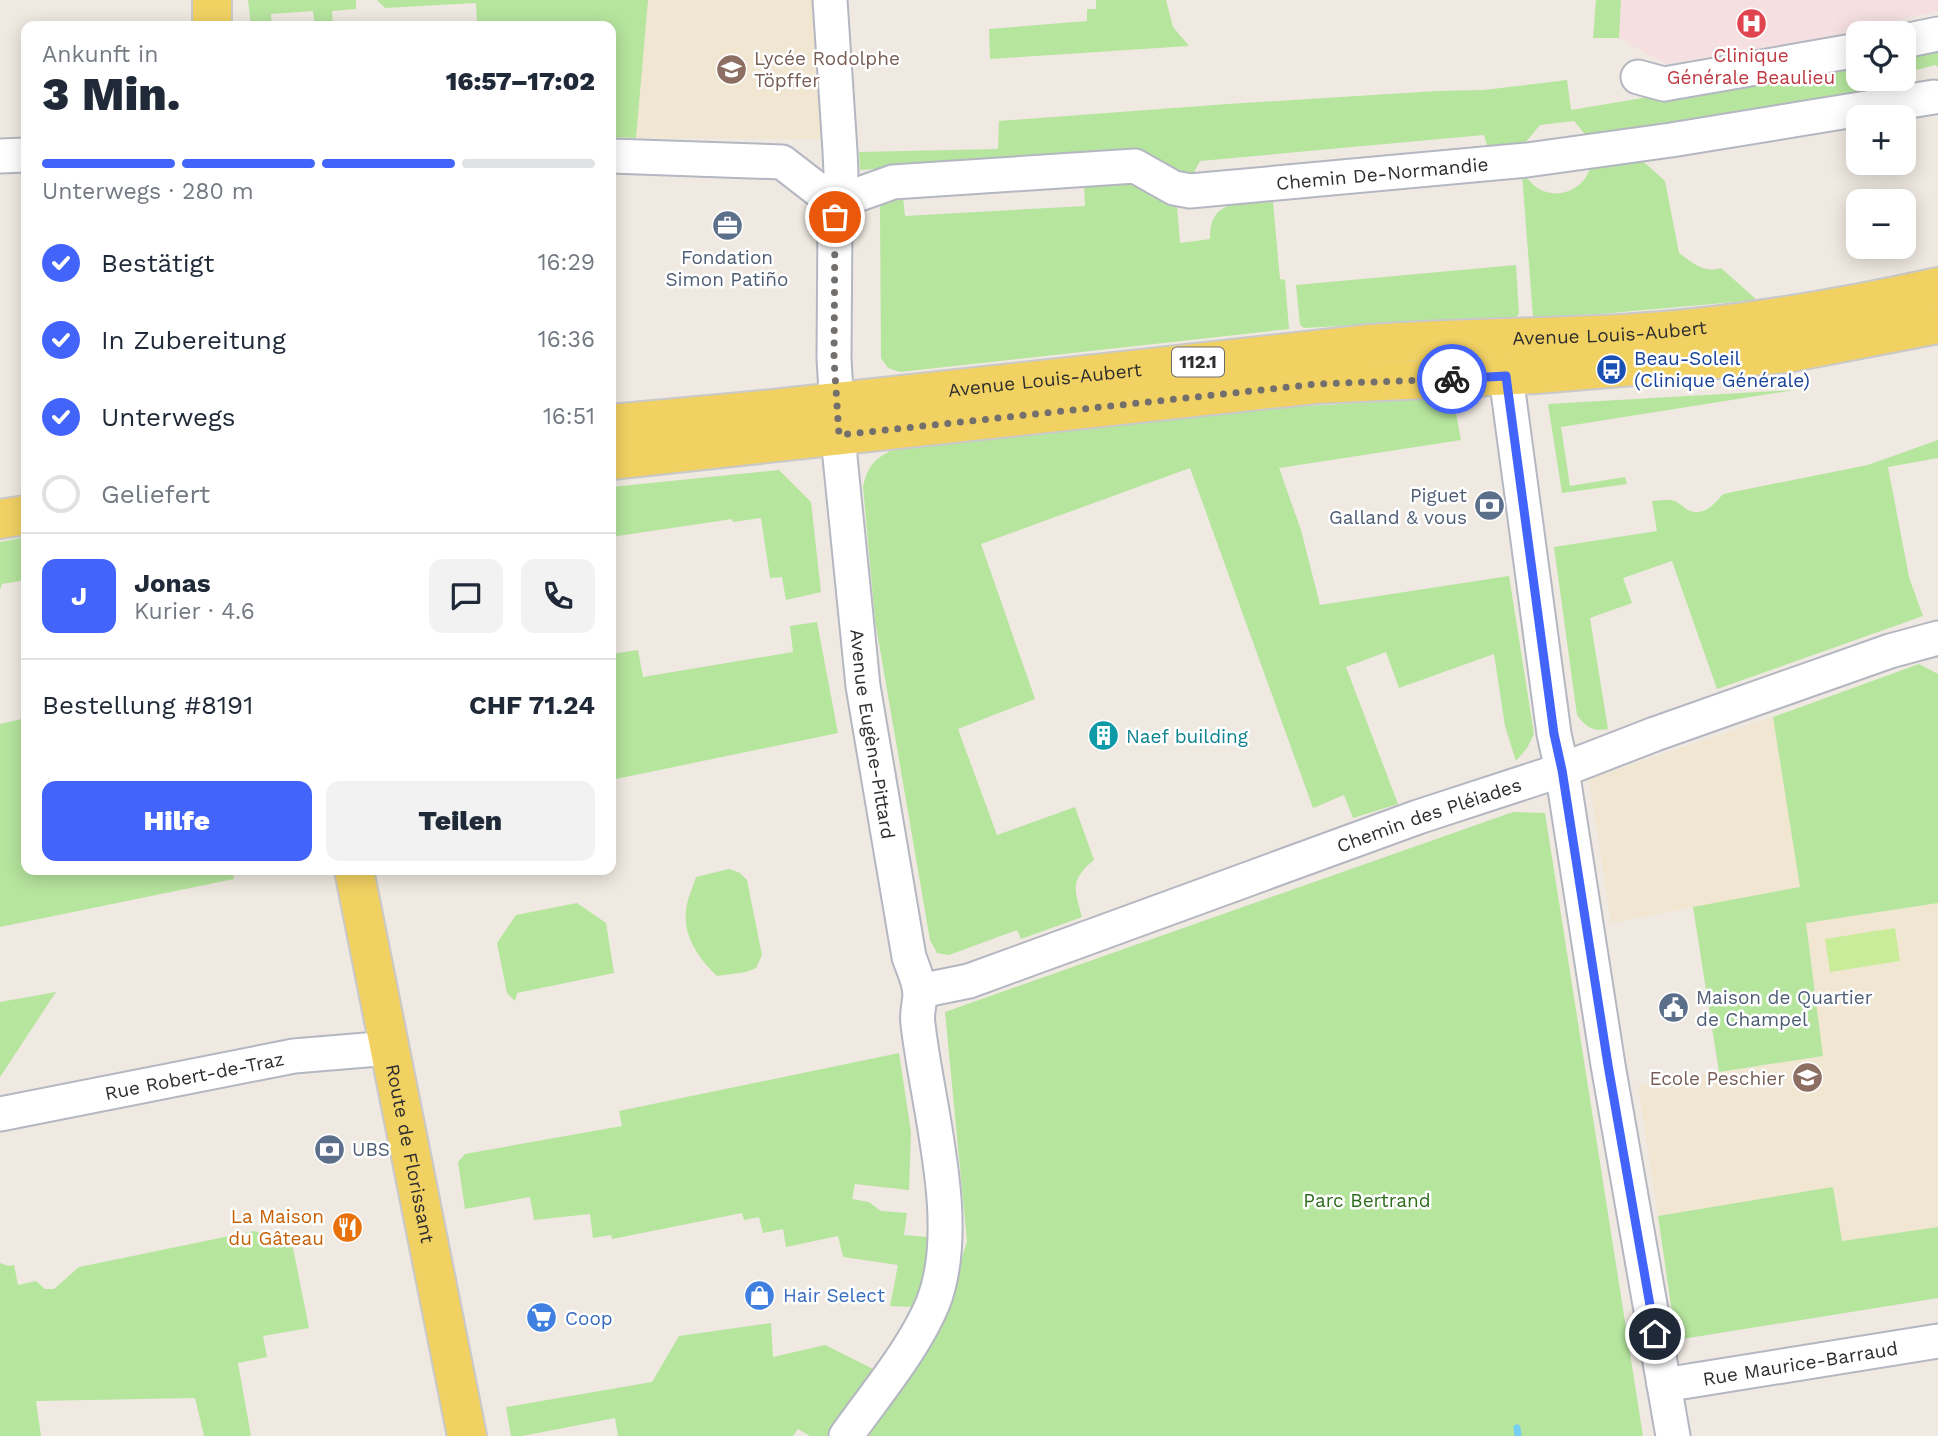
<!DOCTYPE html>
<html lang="de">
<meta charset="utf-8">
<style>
:root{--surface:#fff;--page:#f2f2f3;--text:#1f2937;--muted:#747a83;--line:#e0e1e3;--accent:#4264fb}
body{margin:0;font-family:"Work Sans",sans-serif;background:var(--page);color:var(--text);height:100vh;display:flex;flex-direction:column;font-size:26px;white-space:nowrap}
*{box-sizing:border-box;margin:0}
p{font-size:23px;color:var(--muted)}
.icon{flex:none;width:38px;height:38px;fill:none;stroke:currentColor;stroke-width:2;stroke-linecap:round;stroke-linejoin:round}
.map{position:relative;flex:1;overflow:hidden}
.details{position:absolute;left:21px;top:21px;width:595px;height:854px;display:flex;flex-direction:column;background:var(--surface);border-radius:14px;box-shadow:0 4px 18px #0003}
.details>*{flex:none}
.buttons{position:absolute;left:1846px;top:21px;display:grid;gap:14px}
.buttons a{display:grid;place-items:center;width:70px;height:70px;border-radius:14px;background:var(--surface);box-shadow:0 4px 18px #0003;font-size:35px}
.pin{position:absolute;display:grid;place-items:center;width:60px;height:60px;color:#fff;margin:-30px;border:4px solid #fff;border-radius:50%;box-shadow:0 2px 7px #0007}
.courier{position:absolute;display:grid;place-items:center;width:70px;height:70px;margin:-35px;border:5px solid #4264fb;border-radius:50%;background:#fff;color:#222;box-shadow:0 2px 9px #0007}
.overview em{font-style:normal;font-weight:800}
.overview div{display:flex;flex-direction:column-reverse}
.overview{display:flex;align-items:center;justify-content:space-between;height:119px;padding:0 21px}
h1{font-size:46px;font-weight:800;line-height:52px}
.bar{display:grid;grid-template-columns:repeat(4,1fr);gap:10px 7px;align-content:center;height:84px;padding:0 21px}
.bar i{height:9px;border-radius:5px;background:var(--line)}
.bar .on{background:var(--accent)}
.bar p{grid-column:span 4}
.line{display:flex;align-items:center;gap:18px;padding:0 21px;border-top:2px solid var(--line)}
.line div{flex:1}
.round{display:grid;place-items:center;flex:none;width:74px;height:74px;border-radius:14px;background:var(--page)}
ol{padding:0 21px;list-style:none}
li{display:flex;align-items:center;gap:21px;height:77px}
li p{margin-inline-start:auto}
li .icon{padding:7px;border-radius:50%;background:var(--accent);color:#fff;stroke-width:4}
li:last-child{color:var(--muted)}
li i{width:38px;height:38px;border:4px solid var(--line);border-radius:50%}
.action{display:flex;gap:14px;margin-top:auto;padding:14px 21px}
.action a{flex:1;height:80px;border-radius:14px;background:var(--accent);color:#fff;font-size:28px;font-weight:800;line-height:80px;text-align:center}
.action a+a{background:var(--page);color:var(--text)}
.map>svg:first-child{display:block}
.education{fill:#f0e6d1}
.medical{fill:#f5dfe0}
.green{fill:#b6e59e}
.pitch{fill:#c9ec9a}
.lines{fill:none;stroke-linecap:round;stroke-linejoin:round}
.stream{stroke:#75cff0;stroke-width:7}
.minor-casing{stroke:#b4b7c1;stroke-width:37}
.major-casing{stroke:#c9c9c9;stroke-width:42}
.minor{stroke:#fff;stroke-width:33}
.major{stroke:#f2d163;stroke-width:38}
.done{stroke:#726f6d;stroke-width:7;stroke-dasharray:0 12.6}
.route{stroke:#4264fb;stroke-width:9}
.labels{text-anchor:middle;stroke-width:5;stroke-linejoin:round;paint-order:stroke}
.shield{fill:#fff;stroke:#6d6d6d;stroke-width:2}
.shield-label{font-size:18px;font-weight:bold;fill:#2e2e2e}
.health-label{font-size:19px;fill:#be3a42;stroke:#fff}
.education-label{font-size:19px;fill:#785e54;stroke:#fff;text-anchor:start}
.street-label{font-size:19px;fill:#2e2e2e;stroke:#fff}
.service-label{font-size:19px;fill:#4e5e75;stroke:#fff;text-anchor:start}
.transit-label{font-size:19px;fill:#164399;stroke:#fff;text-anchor:start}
.culture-label{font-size:19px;fill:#0d838f;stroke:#fff;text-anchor:start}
.park-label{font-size:19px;fill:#2c6e1b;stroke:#fff}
.food-label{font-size:19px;fill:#c56008;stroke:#fff;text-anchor:end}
.shop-label{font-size:19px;fill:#366cbe;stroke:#fff;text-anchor:start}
</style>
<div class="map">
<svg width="1938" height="1436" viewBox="0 0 1938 1436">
<rect width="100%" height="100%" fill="#efe9e1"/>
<g class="education">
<polygon points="648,0 816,0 823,139 636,138"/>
<polygon points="1773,717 1800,887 1611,923 1589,779"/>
<polygon points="1938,903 1938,1227 1842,1241 1833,1188 1658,1216 1638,1085 1823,1056 1806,923"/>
</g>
<polygon class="medical" points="1621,0 1938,0 1938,11 1826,37 1666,64 1619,38"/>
<g class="green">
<polygon points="248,0 356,0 356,9 332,11 333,26 315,26 313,11 271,14 272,26 251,26"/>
<polygon points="377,0 648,0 636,138 611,137 611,26 477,26 476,3 385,8"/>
<polygon points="1096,0 1166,0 1173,27 1189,46 990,59 989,29 1087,21 1087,9 1096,9"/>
<polygon points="1596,0 1621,0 1619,38 1593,38"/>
<polygon points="1938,45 1938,67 1935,65 1904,73 1904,53"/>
<polygon points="1858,62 1858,79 1886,79 1884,95 1590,140 1574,121 1540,125 1521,148 1489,152 1484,135 1200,161 1192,176 1141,151 860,170 859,152 998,149 999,121 1228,104 1437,91 1484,90 1567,80 1571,110"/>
<path d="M1629 158 1645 163 1665 181 1679 253C1691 262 1705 274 1721 268L1757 300 1600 314 1533 317 1522 174C1528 178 1533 186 1539 189 1561 201 1588 187 1591 163Z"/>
<path d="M1135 182 1177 205 1180 243 1210 239C1210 197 1240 205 1273 202L1280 279 1285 280 1289 329 900 372 888 368 881 358 880 206 889 200 903 197 905 216 1085 206 1084 186Z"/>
<polygon points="1516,265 1519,314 1516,317 1304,328 1300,325 1296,285"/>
<polygon points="1795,390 1561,427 1570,486 1625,477 1627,484 1562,493 1548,404"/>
<path d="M1453 397 1461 440 1279 468 1301 530 1320 605 1509 576 1534 734 1527 748 1516 761 1505 726 1494 654 1399 688 1386 652 1346 667 1398 804 1353 818 1344 795 1313 808 1190 468 981 544 1035 699 958 729 997 835 1075 807 1094 860C1070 880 1074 888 1082 917L1021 939 1017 930 949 955 937 953 930 940 875 620 863 486C869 465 873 460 892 450L1261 409Z"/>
<path d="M1938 440V458L1888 467 1909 577 1923 616 1717 689 1672 561 1623 578 1632 603 1590 618 1608 729C1593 732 1586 727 1577 715L1554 547 1657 531 1652 501C1658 501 1665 499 1670 500 1677 501 1680 504 1685 508 1701 519 1713 506 1723 494L1868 465Z"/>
<polygon points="779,470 811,502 821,592 786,600 782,577 770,578 761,518 733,522 732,519 611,537 611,487"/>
<polygon points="26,537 26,580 2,584 0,590 0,542"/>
<polygon points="817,622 838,733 611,780 611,654 638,650 643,677 793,652 790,626"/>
<polygon points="1919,664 1938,674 1938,903 1806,923 1823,1056 1719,1072 1693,907 1800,887 1773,717"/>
<polygon points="26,718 26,870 232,870 234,879 0,927 0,724"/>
<polygon points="1513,812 1545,813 1643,1436 860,1436 940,1326 967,1241 945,1012"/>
<path d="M729 869 740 873 747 880 762 955 756 968 746 972 717 976C699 959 683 936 686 910 687 899 693 887 696 877Z"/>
<polygon points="577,903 606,923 614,973 517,993 515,1001 507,993 497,943 516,915"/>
<polygon points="56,992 0,1077 0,1002"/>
<polygon points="899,1053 911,1132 909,1190 855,1184 852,1199 869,1202 881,1211 907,1213 904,1235 928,1237 925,1272 913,1307 890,1306 898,1265 843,1257 838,1236 786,1247 783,1229 763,1233 759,1217 744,1220 742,1213 612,1239 611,1235 593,1238 590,1214 534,1220 530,1197 465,1209 458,1162 465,1154 622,1126 619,1111"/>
<polygon points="1833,1187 1842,1241 1938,1227 1938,1298 1676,1340 1658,1216"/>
<polygon points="254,1231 277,1239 293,1248 309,1328 263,1336 267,1357 238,1363 251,1436 204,1436 195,1398 36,1401 41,1436 0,1436 0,1263 9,1266 14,1265 18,1285 36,1281 45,1289 54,1289 79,1267"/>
<polygon points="771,1323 773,1357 825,1345 879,1372 833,1436 810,1436 798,1429 793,1436 618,1436 615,1418 522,1436 511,1436 506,1407 652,1382 679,1336"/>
</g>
<polygon class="pitch" points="1895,928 1900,961 1830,972 1825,939"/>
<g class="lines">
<polyline class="stream" points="1517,1428 1518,1436"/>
<defs>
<g id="minor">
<path id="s1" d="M830 0 840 151 841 173 835 217 834 359 840 457 863 686 909 957C913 968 919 981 920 993 920 1003 916 1014 918 1024 927 1106 964 1224 933 1303 914 1349 875 1395 846 1436"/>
<polyline points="1904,41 1938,34"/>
<polyline points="1638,77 1664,84 1858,50"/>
<polyline points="0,156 26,155"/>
<polyline points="611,156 782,162 826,196 837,202"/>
<path id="s2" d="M837 202 893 182 1135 166 1174 188 1190 191 1527 160 1671 140 1934 97"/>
<polyline points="1506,376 1554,734 1562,770 1608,1065 1673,1436"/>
<path id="s3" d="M920 991 969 981 1418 817 1562 770 1655 734 1890 651 1938 638"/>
<path id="s4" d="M0 1114 294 1056 390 1048"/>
<path id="s5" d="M1664 1385 1938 1341"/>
</g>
<g id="major">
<polyline points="212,0 212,26"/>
<path id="s6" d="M611 424 773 409 1370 344C1454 338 1537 338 1621 334 1728 328 1834 310 1938 287"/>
<polyline points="611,460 1316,384 1537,374 1787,353 1938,324"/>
<polyline points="0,519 26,515"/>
<path id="s7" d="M354 870 467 1436"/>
</g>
</defs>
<use href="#minor" class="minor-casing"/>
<use href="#major" class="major-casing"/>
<use href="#minor" class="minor"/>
<use href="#major" class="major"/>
</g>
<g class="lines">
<polyline class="done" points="835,217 834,359 839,435 1317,384 1452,379"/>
<polyline class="route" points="1452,379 1506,376 1554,734 1562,770 1608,1065 1655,1334"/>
</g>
<defs>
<symbol id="hospital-disc" viewBox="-11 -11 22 22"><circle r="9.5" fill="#e0444e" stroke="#fff"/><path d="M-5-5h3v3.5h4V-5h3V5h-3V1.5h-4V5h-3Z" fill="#fff"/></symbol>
<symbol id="school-disc" viewBox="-11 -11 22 22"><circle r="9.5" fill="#8d6e63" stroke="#fff"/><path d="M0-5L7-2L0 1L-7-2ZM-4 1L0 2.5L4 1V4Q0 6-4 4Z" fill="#fff"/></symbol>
<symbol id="office-disc" viewBox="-11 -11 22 22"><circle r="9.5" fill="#5c6f8a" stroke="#fff"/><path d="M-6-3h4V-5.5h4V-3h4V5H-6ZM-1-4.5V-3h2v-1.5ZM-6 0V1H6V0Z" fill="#fff"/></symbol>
<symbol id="bus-disc" viewBox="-11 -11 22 22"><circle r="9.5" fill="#1a4fb4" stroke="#fff"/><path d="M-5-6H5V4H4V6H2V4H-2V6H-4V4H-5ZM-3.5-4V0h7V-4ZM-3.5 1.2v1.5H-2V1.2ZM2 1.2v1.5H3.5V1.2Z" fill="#fff"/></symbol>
<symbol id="bank-disc" viewBox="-11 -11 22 22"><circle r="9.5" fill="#5c6f8a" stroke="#fff"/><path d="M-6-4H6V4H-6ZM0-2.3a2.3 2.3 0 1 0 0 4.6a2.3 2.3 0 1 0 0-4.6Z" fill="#fff"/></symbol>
<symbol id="building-disc" viewBox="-11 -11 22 22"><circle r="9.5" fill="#0f9aa8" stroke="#fff"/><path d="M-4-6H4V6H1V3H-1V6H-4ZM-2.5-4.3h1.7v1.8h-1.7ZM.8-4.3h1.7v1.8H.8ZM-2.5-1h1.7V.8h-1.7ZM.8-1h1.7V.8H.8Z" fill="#fff"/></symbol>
<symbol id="civic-disc" viewBox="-11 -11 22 22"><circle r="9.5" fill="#5c6f8a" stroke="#fff"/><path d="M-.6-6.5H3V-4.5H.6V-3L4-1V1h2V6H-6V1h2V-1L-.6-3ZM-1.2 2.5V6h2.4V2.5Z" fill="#fff"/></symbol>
<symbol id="restaurant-disc" viewBox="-11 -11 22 22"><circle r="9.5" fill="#e8710a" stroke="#fff"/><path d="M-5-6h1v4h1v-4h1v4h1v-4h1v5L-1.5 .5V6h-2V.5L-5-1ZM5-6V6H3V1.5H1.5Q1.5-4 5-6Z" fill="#fff"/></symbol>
<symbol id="shop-disc" viewBox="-11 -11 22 22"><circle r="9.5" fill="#3f7fe0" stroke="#fff"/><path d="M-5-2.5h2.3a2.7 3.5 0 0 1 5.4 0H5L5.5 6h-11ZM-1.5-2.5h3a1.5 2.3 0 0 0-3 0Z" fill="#fff"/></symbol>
<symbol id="supermarket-disc" viewBox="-11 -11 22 22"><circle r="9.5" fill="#3f7fe0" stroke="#fff"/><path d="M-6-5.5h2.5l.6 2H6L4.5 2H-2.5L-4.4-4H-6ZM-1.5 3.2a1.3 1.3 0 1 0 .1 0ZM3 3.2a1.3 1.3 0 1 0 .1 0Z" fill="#fff"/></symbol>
</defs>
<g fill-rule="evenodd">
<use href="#hospital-disc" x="1734" y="6" width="35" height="35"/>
<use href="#school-disc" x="714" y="52" width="35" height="35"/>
<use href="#office-disc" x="710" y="208" width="35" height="35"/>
<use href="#bus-disc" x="1594" y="352" width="35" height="35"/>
<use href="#bank-disc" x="1472" y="488" width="35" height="35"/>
<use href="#building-disc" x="1086" y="718" width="35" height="35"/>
<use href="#civic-disc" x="1656" y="990" width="35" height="35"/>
<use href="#school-disc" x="1790" y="1060" width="35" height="35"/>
<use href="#bank-disc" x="312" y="1132" width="35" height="35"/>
<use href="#restaurant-disc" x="330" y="1210" width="35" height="35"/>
<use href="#shop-disc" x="742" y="1278" width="35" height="35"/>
<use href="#supermarket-disc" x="524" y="1300" width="35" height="35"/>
</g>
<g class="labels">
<rect class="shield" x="1172" y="347.5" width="52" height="29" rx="5"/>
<g class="shield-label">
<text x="1198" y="368">112.1</text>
</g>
<g class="health-label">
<text x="1751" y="62">Clinique<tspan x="1751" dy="22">Générale Beaulieu</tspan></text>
</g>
<g class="education-label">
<text x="754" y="65">Lycée Rodolphe<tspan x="754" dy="22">Töpffer</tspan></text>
<text x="1785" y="1085" text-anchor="end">Ecole Peschier</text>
</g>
<g class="street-label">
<text dy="7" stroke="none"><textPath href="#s2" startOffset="556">Chemin De-Normandie</textPath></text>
<text dy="7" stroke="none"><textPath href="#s6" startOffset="1003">Avenue Louis-Aubert</textPath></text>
<text dy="7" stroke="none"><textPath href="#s6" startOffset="436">Avenue Louis-Aubert</textPath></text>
<text dy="7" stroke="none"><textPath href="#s1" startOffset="737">Avenue Eugène-Pittard</textPath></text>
<text dy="7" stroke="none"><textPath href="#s3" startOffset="539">Chemin des Pléiades</textPath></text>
<text dy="7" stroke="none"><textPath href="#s4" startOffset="198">Rue Robert-de-Traz</textPath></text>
<text dy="7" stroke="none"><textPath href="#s7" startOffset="289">Route de Florissant</textPath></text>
<text dy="7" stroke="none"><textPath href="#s5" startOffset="138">Rue Maurice-Barraud</textPath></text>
</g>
<g class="service-label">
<text x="727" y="264" text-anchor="middle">Fondation<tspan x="727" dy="22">Simon Patiño</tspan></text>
<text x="1467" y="502" text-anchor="end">Piguet<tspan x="1467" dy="22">Galland &amp; vous</tspan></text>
<text x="1696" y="1004">Maison de Quartier<tspan x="1696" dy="22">de Champel</tspan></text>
<text x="352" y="1156">UBS</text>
</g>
<g class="transit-label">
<text x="1634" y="365">Beau-Soleil<tspan x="1634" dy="22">(Clinique Générale)</tspan></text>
</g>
<g class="culture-label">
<text x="1126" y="743">Naef building</text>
</g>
<g class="park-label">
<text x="1367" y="1207">Parc Bertrand</text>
</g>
<g class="food-label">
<text x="324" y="1223">La Maison<tspan x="324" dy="22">du Gâteau</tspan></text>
</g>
<g class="shop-label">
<text x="783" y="1302">Hair Select</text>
<text x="565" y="1325">Coop</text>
</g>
</g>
</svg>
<div class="buttons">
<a><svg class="icon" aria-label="locate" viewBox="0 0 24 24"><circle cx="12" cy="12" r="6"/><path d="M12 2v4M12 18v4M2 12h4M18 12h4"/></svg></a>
<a>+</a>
<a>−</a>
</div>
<div class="pin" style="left:835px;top:217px;background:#ea580c"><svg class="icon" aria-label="bag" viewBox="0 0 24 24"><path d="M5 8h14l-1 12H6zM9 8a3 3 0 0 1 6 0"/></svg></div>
<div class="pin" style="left:1655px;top:1334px;background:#1f2937"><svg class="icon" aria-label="home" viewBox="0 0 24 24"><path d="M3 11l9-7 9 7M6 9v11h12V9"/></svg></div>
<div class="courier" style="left:1452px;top:379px"><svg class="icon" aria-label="bike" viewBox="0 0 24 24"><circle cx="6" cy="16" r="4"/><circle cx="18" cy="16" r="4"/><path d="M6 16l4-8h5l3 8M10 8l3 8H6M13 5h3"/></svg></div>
<section class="details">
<div class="overview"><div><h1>3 Min.</h1><p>Ankunft in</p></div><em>16:57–17:02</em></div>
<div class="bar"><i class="on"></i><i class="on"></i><i class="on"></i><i></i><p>Unterwegs · 280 m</p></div>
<ol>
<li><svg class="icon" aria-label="check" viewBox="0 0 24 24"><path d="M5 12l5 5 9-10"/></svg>Bestätigt<p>16:29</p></li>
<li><svg class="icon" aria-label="check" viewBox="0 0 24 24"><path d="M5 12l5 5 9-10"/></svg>In Zubereitung<p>16:36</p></li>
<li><svg class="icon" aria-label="check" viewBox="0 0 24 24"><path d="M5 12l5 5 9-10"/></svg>Unterwegs<p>16:51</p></li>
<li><i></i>Geliefert</li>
</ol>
<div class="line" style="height:126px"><b class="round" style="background:var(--accent);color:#fff">J</b><div><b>Jonas</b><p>Kurier · 4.6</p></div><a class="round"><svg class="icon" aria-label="chat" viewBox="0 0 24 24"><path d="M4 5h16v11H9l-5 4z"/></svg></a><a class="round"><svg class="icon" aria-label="phone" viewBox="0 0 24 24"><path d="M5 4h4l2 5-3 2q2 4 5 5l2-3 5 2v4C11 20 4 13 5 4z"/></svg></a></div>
<div class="line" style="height:91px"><div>Bestellung #8191</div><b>CHF 71.24</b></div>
<div class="action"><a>Hilfe</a><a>Teilen</a></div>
</section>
</div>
